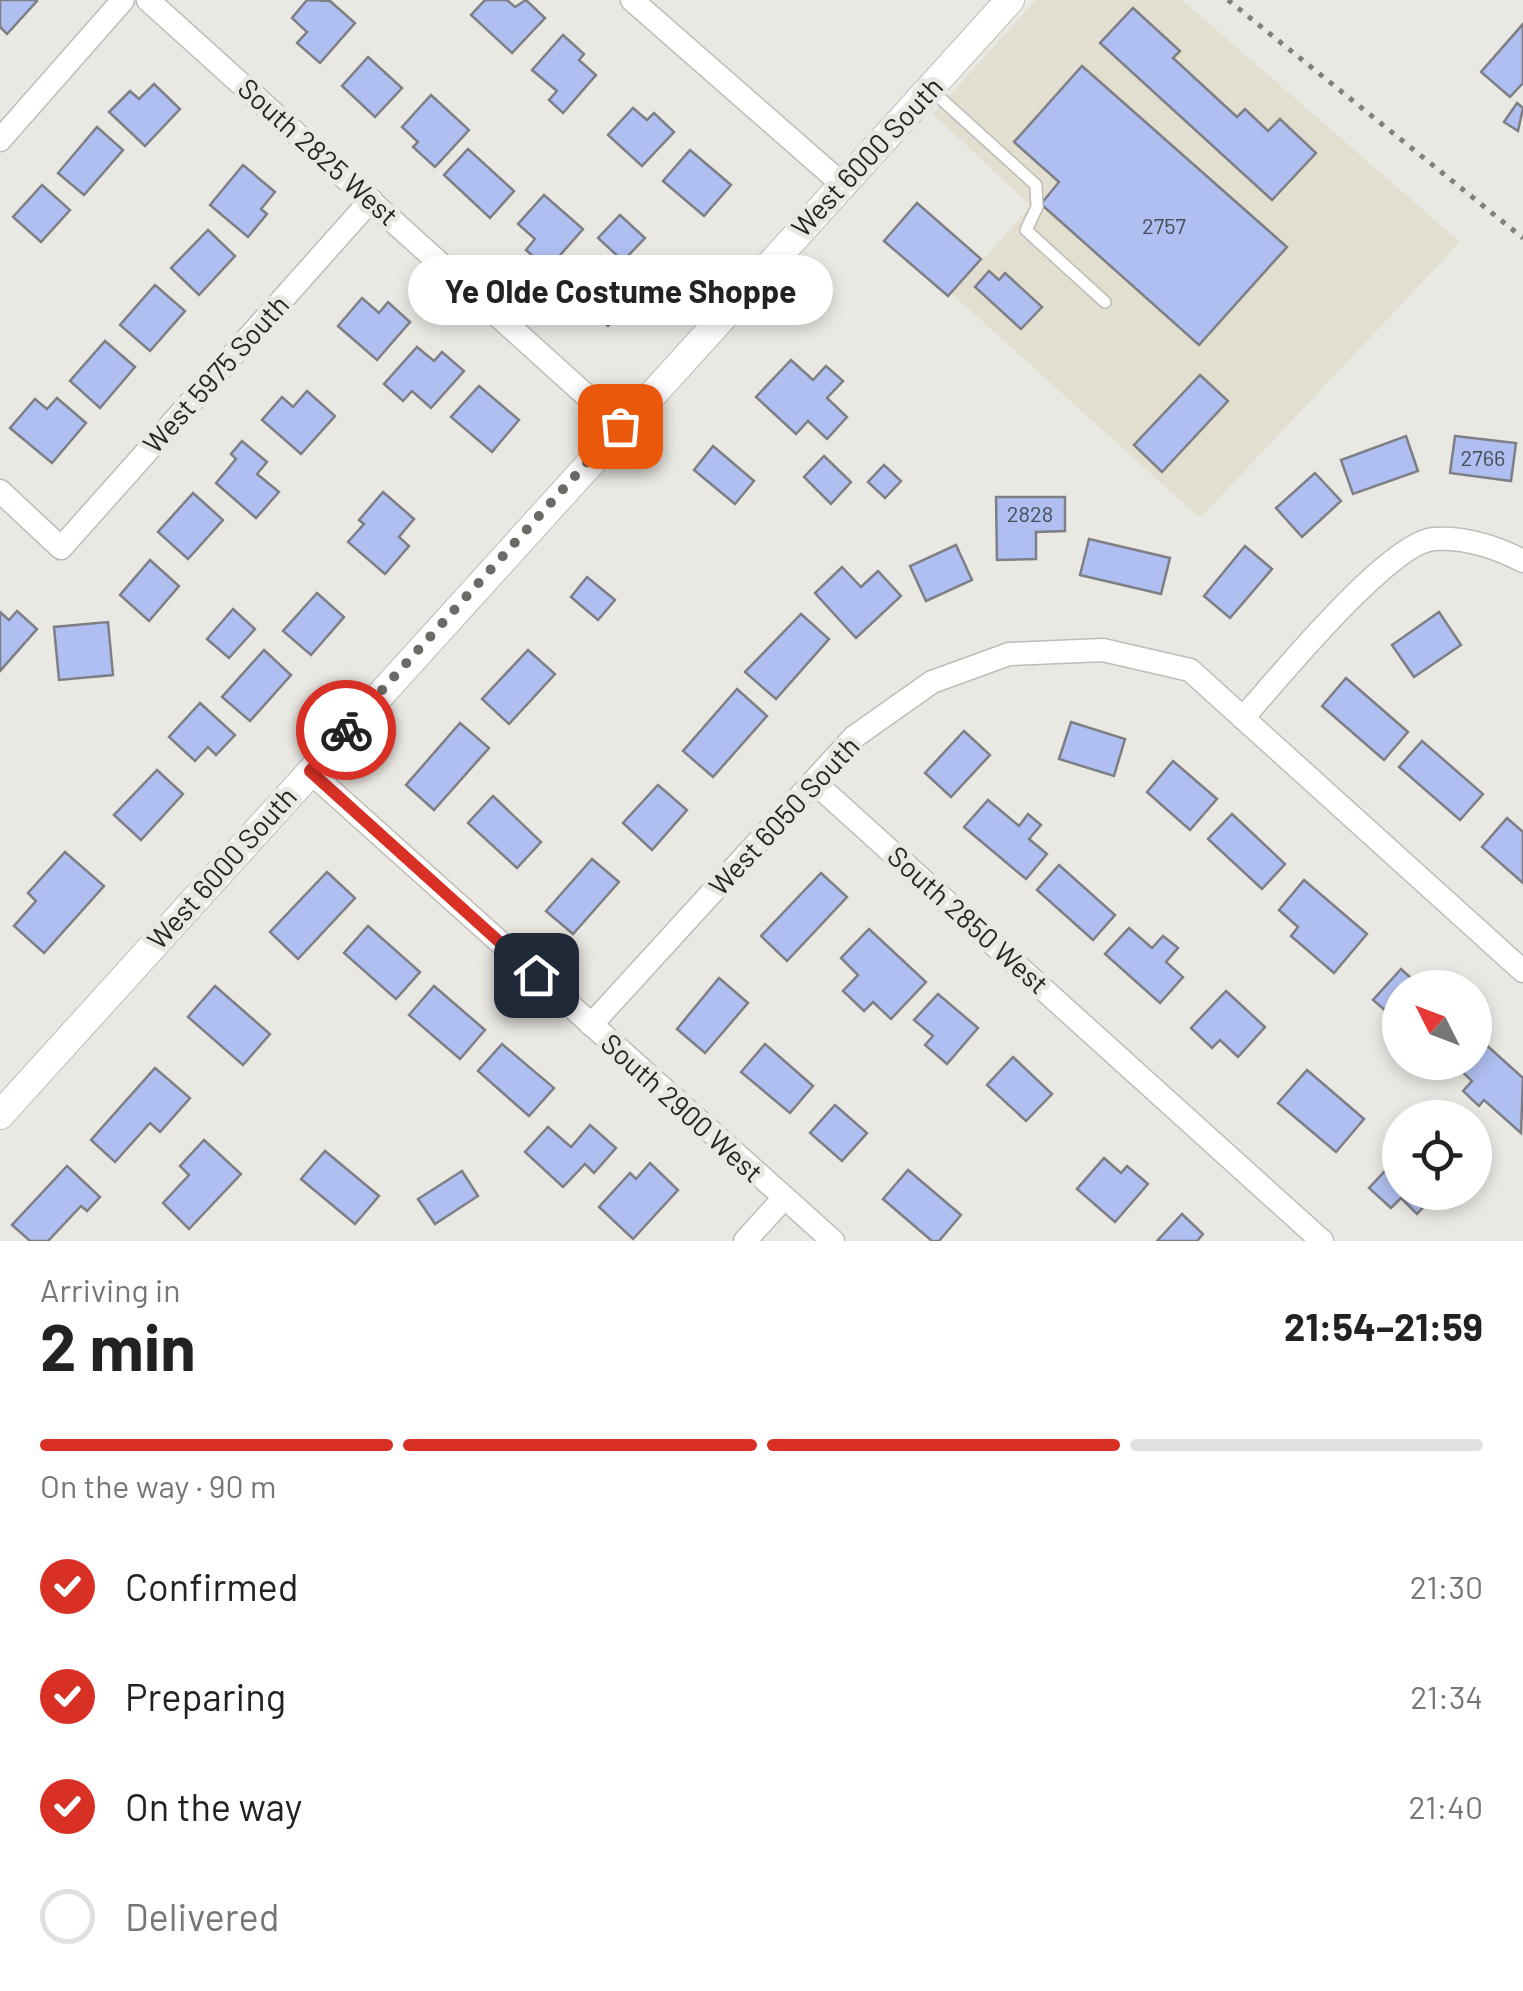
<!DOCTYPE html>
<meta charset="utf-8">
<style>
:root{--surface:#fff;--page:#f2f2f2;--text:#222;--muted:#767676;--line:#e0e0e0;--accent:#d93025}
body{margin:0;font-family:Barlow,sans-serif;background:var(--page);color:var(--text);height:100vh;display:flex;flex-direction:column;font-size:38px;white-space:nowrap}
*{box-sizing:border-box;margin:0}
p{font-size:32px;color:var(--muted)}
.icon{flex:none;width:55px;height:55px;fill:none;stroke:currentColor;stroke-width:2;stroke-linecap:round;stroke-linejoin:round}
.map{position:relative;height:1241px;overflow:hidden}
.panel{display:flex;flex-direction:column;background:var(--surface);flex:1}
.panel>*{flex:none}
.needle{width:65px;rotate:312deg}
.fabs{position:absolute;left:1382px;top:970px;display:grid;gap:20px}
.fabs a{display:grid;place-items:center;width:110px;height:110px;border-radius:50%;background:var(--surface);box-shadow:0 5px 15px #0003;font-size:50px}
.pin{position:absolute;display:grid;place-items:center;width:85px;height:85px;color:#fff;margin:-42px;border-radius:20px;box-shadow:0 5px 15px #0006}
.courier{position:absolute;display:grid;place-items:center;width:100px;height:100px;margin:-50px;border:8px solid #d93025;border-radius:50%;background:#fff;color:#222;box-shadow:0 2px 12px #0007}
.bubble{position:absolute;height:70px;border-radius:35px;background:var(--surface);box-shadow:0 5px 15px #0003;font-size:32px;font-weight:700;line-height:70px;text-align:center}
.headline em{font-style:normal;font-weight:700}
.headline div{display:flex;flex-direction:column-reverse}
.headline{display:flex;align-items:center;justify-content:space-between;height:170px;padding:0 40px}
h1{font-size:65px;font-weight:700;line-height:75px}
.bar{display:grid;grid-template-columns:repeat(4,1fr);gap:15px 10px;align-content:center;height:120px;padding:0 40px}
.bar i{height:12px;border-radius:8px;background:var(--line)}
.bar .current{background:var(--accent)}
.bar p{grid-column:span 4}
ol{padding:0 40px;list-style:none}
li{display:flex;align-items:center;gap:30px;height:110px}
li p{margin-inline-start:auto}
li .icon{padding:10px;border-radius:50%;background:var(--accent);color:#fff;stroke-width:4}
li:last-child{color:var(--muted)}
li i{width:55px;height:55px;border:5px solid var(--line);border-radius:50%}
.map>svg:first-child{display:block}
.built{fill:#e2ded0}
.building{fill:#afbff1;stroke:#7d7f85;stroke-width:2.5}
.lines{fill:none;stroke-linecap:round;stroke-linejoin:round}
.service-casing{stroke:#bebcb6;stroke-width:14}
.minor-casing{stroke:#bebcb6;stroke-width:25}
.tertiary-casing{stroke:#bebcb6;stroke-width:30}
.path{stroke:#807f7b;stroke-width:5;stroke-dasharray:5 8;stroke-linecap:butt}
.service{stroke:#fff;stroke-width:11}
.minor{stroke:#fff;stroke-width:22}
.tertiary{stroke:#fff;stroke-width:28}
.done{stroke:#6b6a66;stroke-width:10;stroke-dasharray:0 18}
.route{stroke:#d93025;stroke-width:12}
.labels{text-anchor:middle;stroke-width:10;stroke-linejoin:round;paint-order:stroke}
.number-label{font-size:22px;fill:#484c56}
.street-label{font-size:28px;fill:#262623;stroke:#eae8e2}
</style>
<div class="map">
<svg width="1523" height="1241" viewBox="0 0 1523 1241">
<rect width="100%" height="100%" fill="#eae8e2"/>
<polygon class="built" points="1036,0 1182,0 1460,242 1200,518 952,294 1031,206 933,114"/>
<g class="building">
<polygon points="0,0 36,0 37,1 7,34 0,27"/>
<polygon points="307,0 330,1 355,23 320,63 297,43 307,32 292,18"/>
<polygon points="485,0 507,0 515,7 526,0 545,18 512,53 471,15"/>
<polygon points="1133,8 1180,51 1173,58 1237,117 1245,109 1268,131 1280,119 1316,153 1272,200 1100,43"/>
<polygon points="1523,24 1523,83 1510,97 1481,72"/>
<polygon points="563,35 584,54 579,60 596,75 563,113 549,100 557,91 532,70"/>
<polygon points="368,57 402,88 375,117 342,86"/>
<polygon points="1082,66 1287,247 1199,345 1041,204 1059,182 1014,142"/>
<polygon points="154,84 180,109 145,146 109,112 130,91 139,99"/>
<polygon points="431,95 469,130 435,167 413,147 418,142 402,127"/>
<polygon points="1517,103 1523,108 1518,131 1504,122"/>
<polygon points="633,108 647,120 654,113 674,132 642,166 608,135"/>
<polygon points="97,127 123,150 84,195 58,173"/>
<polygon points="468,149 514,191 490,218 444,175"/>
<polygon points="690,150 731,185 704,216 663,181"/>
<polygon points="243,165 275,192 261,209 267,214 248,237 210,205"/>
<polygon points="42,185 70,210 41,242 13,217"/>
<polygon points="544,195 583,229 548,269 526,250 535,239 518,224"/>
<polygon points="917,203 981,259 948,296 884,241"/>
<polygon points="620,215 645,238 623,261 598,238"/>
<polygon points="208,230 235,256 199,295 171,268"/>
<polygon points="599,265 634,296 608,326 573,295"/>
<polygon points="989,271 999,280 1005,273 1042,307 1021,329 975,287"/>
<polygon points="155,285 185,311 150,351 120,325"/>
<polygon points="362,298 379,313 388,302 410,322 377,360 338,326"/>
<polygon points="105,341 135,367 100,408 70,381"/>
<polygon points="417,347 434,361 442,352 464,371 431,408 412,391 403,401 384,384"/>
<polygon points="791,360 813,380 826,366 843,381 827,398 847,417 827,439 808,421 796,434 756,397"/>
<polygon points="1200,375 1228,401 1162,472 1134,445"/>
<polygon points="479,386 519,420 492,452 451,417"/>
<polygon points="307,391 335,416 301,454 262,420 282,397 293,407"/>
<polygon points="57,398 86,423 52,463 10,428 35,399 47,409"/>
<polygon points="1406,436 1418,471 1353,494 1341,460"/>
<polygon points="1455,436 1516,443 1511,481 1450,473"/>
<polygon points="242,441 267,462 257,474 279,492 256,518 216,483 236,459 231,454"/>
<polygon points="713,446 754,481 735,504 694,470"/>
<polygon points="824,456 851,482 831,504 804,477"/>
<polygon points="884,465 901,481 885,498 868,482"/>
<polygon points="1315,473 1341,501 1302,537 1276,508"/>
<polygon points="383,492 414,519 399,537 409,546 385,574 348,542 364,524 359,520"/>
<polygon points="193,493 223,520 188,559 158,532"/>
<polygon points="996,497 1065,497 1065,531 1036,532 1036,559 997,560"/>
<polygon points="1089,539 1170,558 1161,594 1080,575"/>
<polygon points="956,545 972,580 926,601 910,566"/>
<polygon points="1245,546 1272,569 1230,618 1204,596"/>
<polygon points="150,560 179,586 149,621 120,595"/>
<polygon points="842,567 861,587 878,571 901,596 856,638 815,593"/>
<polygon points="587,577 615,600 598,620 571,597"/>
<polygon points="317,593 344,617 311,655 283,631"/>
<polygon points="233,609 255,629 229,658 207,639"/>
<polygon points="17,611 37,629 0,671 0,612 9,620"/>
<polygon points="1439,612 1461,645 1414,677 1392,645"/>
<polygon points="801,614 829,639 776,699 745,672"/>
<polygon points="108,622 113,675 59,680 54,627"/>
<polygon points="264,650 291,675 250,721 222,697"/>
<polygon points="528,650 555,674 509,724 482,699"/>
<polygon points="1346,678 1408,732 1384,760 1322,706"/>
<polygon points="737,689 767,716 713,777 683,751"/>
<polygon points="200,703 235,735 216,755 208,747 195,761 169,737"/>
<polygon points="1071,722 1125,739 1114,776 1059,759"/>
<polygon points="460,723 489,748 434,810 406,785"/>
<polygon points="964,731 990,755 951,797 925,773"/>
<polygon points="1422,741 1483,794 1460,820 1399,767"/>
<polygon points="1173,761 1217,799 1190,830 1147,792"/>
<polygon points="157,770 183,794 141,840 114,815"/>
<polygon points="658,785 687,810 652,850 623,823"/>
<polygon points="493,796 541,842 517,868 468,823"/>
<polygon points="988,800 1019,826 1028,814 1041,825 1029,839 1047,854 1026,879 964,827"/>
<polygon points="1232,814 1285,864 1262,889 1208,839"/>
<polygon points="1507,818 1523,832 1523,883 1482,847"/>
<polygon points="65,852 104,886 44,953 14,926 36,901 28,893"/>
<polygon points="592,859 619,882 573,934 546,911"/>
<polygon points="1059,865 1115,915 1093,940 1037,890"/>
<polygon points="327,872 355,898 298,959 270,932"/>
<polygon points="821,873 847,897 787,961 761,936"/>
<polygon points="1304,880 1367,934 1334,973 1291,936 1298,927 1279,910"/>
<polygon points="368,926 420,972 396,999 344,953"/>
<polygon points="1129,928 1152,948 1163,936 1178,948 1166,962 1183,977 1160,1003 1105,954"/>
<polygon points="869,929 926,982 891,1019 873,1002 864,1011 843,991 858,975 841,958"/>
<polygon points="1401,969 1422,988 1400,988 1400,1023 1373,1000"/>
<polygon points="719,978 748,1003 705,1053 677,1029"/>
<polygon points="215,986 270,1034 243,1065 188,1017"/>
<polygon points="434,986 485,1030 460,1059 409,1015"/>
<polygon points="1226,991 1265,1027 1238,1057 1220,1040 1212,1048 1191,1028"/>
<polygon points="938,994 978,1028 947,1064 925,1045 933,1036 914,1020"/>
<polygon points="1483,1042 1523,1078 1521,1133 1484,1100 1479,1106 1463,1091 1472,1081 1459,1069 1465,1062 1475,1062 1475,1051"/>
<polygon points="502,1044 554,1088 529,1116 478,1071"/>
<polygon points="765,1044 813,1086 790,1113 741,1072"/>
<polygon points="1013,1057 1052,1094 1026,1121 987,1085"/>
<polygon points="155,1068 190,1098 160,1132 150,1123 115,1162 91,1140"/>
<polygon points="1307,1070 1364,1119 1336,1152 1278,1103"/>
<polygon points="835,1105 867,1133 842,1161 810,1133"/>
<polygon points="590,1125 616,1148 594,1173 585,1164 563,1187 525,1152 548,1127 571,1147"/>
<polygon points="204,1140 241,1174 189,1229 163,1203 189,1175 180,1166"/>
<polygon points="325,1151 379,1196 355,1224 301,1179"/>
<polygon points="1400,1155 1400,1192 1437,1192 1417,1214 1401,1198 1391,1208 1369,1188"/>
<polygon points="1104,1158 1121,1173 1127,1166 1148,1184 1115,1222 1077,1189"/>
<polygon points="650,1163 678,1190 633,1239 599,1207 630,1173 636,1179"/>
<polygon points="67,1166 100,1197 87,1211 81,1206 48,1241 30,1241 12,1225"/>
<polygon points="908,1170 961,1215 939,1241 932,1241 883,1199"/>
<polygon points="462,1171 478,1196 435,1224 418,1199"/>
<polygon points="1182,1214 1203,1234 1197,1241 1157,1241"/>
</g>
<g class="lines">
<defs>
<polyline id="service" points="929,88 1036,185 1037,207 1026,230 1105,302"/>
<g id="minor">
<polyline points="148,0 620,426"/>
<polyline points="632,0 842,184"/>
<polyline points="0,140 123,0"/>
<polyline points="0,491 61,548 371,200"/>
<path d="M1243 718C1276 681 1389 542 1434 539 1465 537 1496 547 1523 561"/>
<polyline points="309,771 833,1241"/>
<polyline points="814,782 1322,1241"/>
<polyline points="591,1025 854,737 932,682 1009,654 1103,650 1190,670 1523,971"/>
<polyline points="745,1241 783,1199"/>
</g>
<polyline id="tertiary" points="0,1115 1010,0"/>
</defs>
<use href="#service" class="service-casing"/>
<use href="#minor" class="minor-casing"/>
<use href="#tertiary" class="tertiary-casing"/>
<polyline class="path" points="1228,0 1523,238"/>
<use href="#service" class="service"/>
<use href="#minor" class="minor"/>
<use href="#tertiary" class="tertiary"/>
</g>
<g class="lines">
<polyline class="done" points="346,730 620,426"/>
<polyline class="route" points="346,730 310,771 536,975"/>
</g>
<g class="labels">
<g class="number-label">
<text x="1164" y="234">2757</text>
<text x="1483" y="466">2766</text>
<text x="1030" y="522">2828</text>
</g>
<g class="street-label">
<text transform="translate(318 152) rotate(42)" y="10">South 2825 West</text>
<text transform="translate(867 157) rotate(-47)" y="10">West 6000 South</text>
<text transform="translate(216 374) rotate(-48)" y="10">West 5975 South</text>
<text transform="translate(784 816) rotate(-47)" y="10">West 6050 South</text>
<text transform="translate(222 868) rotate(-48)" y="10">West 6000 South</text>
<text transform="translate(968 920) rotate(42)" y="10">South 2850 West</text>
<text transform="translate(682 1108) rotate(42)" y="10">South 2900 West</text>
</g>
</g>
</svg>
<div class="fabs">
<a><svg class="needle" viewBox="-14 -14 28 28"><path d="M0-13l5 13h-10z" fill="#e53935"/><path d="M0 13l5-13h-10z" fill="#767676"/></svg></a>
<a><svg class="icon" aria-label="locate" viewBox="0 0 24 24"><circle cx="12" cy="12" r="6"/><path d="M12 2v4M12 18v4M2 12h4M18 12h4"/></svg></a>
</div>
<div class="pin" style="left:620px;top:426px;background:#ea580c"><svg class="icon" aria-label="bag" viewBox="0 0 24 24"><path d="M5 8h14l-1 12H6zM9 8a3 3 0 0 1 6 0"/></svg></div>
<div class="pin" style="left:536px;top:975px;background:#1f2937"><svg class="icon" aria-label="home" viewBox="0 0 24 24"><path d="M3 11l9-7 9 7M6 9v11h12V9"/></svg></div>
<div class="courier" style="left:346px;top:730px"><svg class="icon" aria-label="bike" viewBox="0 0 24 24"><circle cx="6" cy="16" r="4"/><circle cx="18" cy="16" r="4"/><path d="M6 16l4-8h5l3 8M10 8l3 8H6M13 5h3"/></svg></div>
<div class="bubble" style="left:408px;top:255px;width:425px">Ye Olde Costume Shoppe</div>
</div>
<section class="panel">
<div class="headline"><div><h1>2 min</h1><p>Arriving in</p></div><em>21:54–21:59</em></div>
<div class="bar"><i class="current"></i><i class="current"></i><i class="current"></i><i></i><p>On the way · 90 m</p></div>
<ol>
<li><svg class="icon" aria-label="check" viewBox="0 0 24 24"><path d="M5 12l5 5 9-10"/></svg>Confirmed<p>21:30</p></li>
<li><svg class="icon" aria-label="check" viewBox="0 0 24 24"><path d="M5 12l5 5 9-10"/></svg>Preparing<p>21:34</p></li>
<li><svg class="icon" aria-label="check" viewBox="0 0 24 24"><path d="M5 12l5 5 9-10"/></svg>On the way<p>21:40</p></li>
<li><i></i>Delivered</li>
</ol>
</section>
